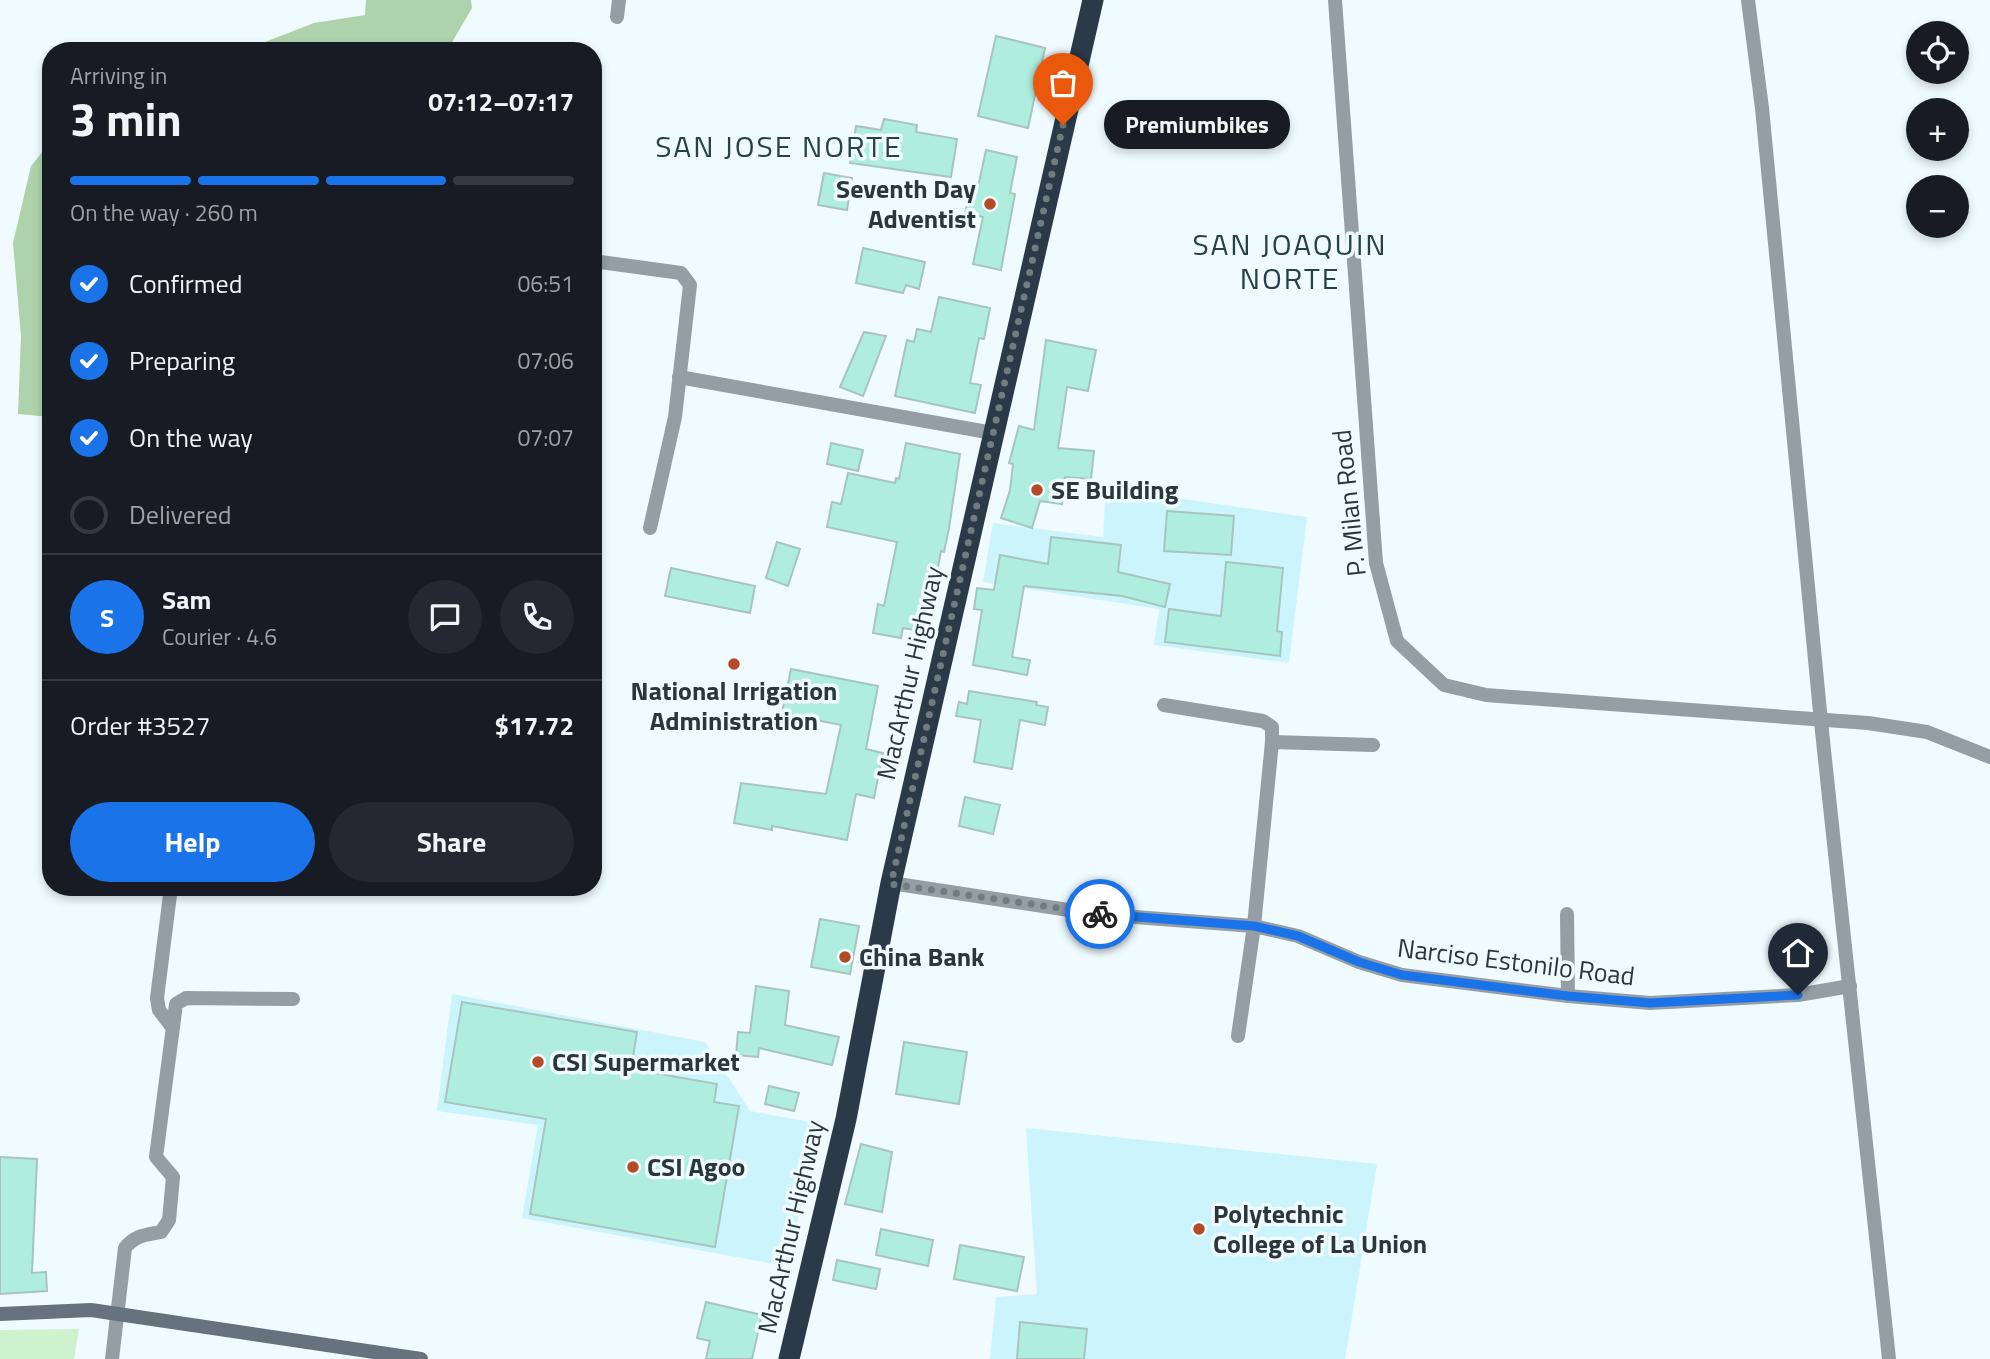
<!DOCTYPE html>
<meta charset="utf-8">
<style>
:root{--surface:#171b24;--page:#242831;--text:#f1f3f6;--muted:#9ea1a6;--line:#363941;--accent:#1a73e8}
body{margin:0;font-family:"Titillium Web",sans-serif;background:var(--page);color:var(--text);height:100vh;display:flex;flex-direction:column;font-size:26px;white-space:nowrap}
*{box-sizing:border-box;margin:0}
p{font-size:23px;color:var(--muted)}
.icon{flex:none;width:38px;height:38px;fill:none;stroke:currentColor;stroke-width:2;stroke-linecap:round;stroke-linejoin:round}
.map{position:relative;flex:1;overflow:hidden}
.side{position:absolute;left:42px;top:42px;width:560px;height:854px;display:flex;flex-direction:column;background:var(--surface);border-radius:28px;box-shadow:0 4px 10px #0003}
.side>*{flex:none}
.fabs{position:absolute;left:1906px;top:21px;display:grid;gap:14px}
.fabs a{display:grid;place-items:center;width:63px;height:63px;border-radius:50%;background:var(--surface);box-shadow:0 4px 10px #0003;font-size:35px}
.pin{position:absolute;display:grid;place-items:center;width:60px;height:60px;color:#fff;margin:-72px -30px;border-radius:50% 50% 50% 0;rotate:-45deg;box-shadow:0 0 7px #0007}
.pin .icon{rotate:45deg}
.courier{position:absolute;display:grid;place-items:center;width:70px;height:70px;margin:-35px;border:5px solid #1a73e8;border-radius:50%;background:#fff;color:#222;box-shadow:0 2px 9px #0007}
.bubble{position:absolute;height:49px;border-radius:24px;background:var(--surface);box-shadow:0 4px 10px #0003;font-size:23px;font-weight:700;line-height:49px;text-align:center}
.head em{font-style:normal;font-weight:700}
.head div{display:flex;flex-direction:column-reverse}
.head{display:flex;align-items:center;justify-content:space-between;height:119px;padding:0 28px}
h1{font-size:46px;font-weight:700;line-height:52px}
.bar{display:grid;grid-template-columns:repeat(4,1fr);gap:10px 7px;align-content:center;height:84px;padding:0 28px}
.bar i{height:9px;border-radius:5px;background:var(--line)}
.bar .on{background:var(--accent)}
.bar p{grid-column:span 4}
.line{display:flex;align-items:center;gap:18px;padding:0 28px;border-top:2px solid var(--line)}
.line div{flex:1}
.round{display:grid;place-items:center;flex:none;width:74px;height:74px;border-radius:37px;background:var(--page)}
ol{padding:0 28px;list-style:none}
li{display:flex;align-items:center;gap:21px;height:77px}
li p{margin-inline-start:auto}
li .icon{padding:7px;border-radius:50%;background:var(--accent);color:#fff;stroke-width:4}
li:last-child{color:var(--muted)}
li i{width:38px;height:38px;border:4px solid var(--line);border-radius:50%}
.primary-button{display:flex;gap:14px;margin-top:auto;padding:14px 28px}
.primary-button a{flex:1;height:80px;border-radius:42px;background:var(--accent);color:#fff;font-size:28px;font-weight:700;line-height:80px;text-align:center}
.primary-button a+a{background:var(--page);color:var(--text)}
.map>svg:first-child{display:block}
.built{fill:#cbf4fd}
.green{fill:#cef2cd}
.forest{fill:#aed3ac}
.building{fill:#afeedf;stroke:#a7c5be;stroke-width:2}
.lines{fill:none;stroke-linecap:round;stroke-linejoin:round}
.street{stroke:#959da5;stroke-width:14}
.secondary{stroke:#66727d;stroke-width:14}
.highway{stroke:#2a3a49;stroke-width:21}
.done{stroke:#707c7f;stroke-width:7;stroke-dasharray:0 12.6}
.route{stroke:#1a73e8;stroke-width:9}
.poi-dot{fill:#b34b27;stroke:#effbfe;stroke-width:2.5}
.labels{text-anchor:middle;stroke-width:7;stroke-linejoin:round;paint-order:stroke}
.poi-label{font-size:26px;font-weight:bold;fill:#2b373a;stroke:#effbfe;text-anchor:start}
.street-label{font-size:26px;fill:#2b373a;stroke:#effbfe}
.quarter-label{font-size:30px;letter-spacing:2px;fill:#274147;stroke:#effbfe}
</style>
<div class="map">
<svg width="1990" height="1359" viewBox="0 0 1990 1359">
<rect width="100%" height="100%" fill="#effbfe"/>
<g class="built">
<polygon points="1106,488 1307,517 1289,663 1154,645 1159,609 983,582 993,523 1103,537"/>
<polygon points="452,994 705,1042 750,1111 822,1124 786,1266 522,1218 538,1125 437,1111"/>
<polygon points="1026,1128 1377,1164 1345,1359 990,1359 996,1297 1037,1294"/>
</g>
<polygon class="green" points="79,1329 74,1359 0,1359 0,1330"/>
<g class="forest">
<polygon points="366,0 471,0 472,8 447,51 242,51 314,23 365,15"/>
<polygon points="51,141 51,417 18,414 21,336 13,243 31,166"/>
</g>
<g class="building">
<polygon points="996,36 1045,48 1028,128 978,116"/>
<polygon points="884,119 917,125 916,132 957,139 951,177 850,163 856,126 881,130"/>
<polygon points="986,150 1017,157 1010,193 1015,194 1001,270 973,264 983,217 965,213 971,186 978,187"/>
<polygon points="824,173 852,178 847,210 818,205"/>
<polygon points="863,248 925,262 919,289 906,285 903,293 856,283"/>
<polygon points="939,297 990,308 984,339 979,338 970,383 981,385 975,413 895,396 907,340 914,342 917,329 931,332"/>
<polygon points="864,332 886,336 863,396 840,387"/>
<polygon points="1046,340 1096,350 1088,391 1067,387 1058,448 1094,451 1091,479 1065,477 1062,504 1040,501 1032,528 1001,518 1010,490 1013,464 1009,463 1019,426 1034,430"/>
<polygon points="831,443 863,450 858,471 827,464"/>
<polygon points="906,443 960,454 949,528 944,552 941,551 926,632 903,628 901,638 873,633 878,604 884,606 897,542 827,527 832,502 841,504 848,473 895,483 896,478 899,479"/>
<polygon points="1167,511 1234,516 1231,555 1164,551"/>
<polygon points="1051,537 1121,545 1118,572 1170,584 1165,607 1122,596 1024,586 1012,657 1030,660 1027,675 973,665 982,610 974,609 977,588 994,590 1000,555 1048,564"/>
<polygon points="777,542 800,549 788,586 766,578"/>
<polygon points="1226,562 1283,568 1277,631 1282,632 1280,656 1165,642 1169,609 1221,616"/>
<polygon points="671,568 755,586 750,613 665,596"/>
<polygon points="791,669 878,686 866,749 883,753 874,798 856,794 847,840 772,826 772,830 734,823 741,783 826,794 841,725 782,713"/>
<polygon points="969,691 1037,702 1036,705 1048,707 1045,725 1020,720 1012,769 974,762 981,720 956,716 959,702 967,704"/>
<polygon points="965,797 1000,805 993,834 959,826"/>
<polygon points="820,919 859,926 850,974 811,967"/>
<polygon points="756,986 789,991 785,1025 839,1037 832,1065 759,1048 758,1057 736,1055 738,1032 750,1033"/>
<polygon points="462,1002 637,1032 631,1069 717,1084 714,1102 739,1106 715,1247 530,1214 546,1119 445,1102"/>
<polygon points="904,1042 967,1052 959,1104 896,1094"/>
<polygon points="769,1086 799,1093 794,1111 765,1104"/>
<polygon points="861,1144 892,1152 882,1212 845,1204"/>
<polygon points="0,1157 37,1159 32,1273 46,1272 47,1291 0,1294"/>
<polygon points="881,1229 933,1240 928,1266 876,1255"/>
<polygon points="960,1245 1024,1257 1017,1291 954,1279"/>
<polygon points="837,1260 880,1269 876,1289 833,1280"/>
<polygon points="706,1302 762,1315 752,1359 706,1359 710,1341 697,1338"/>
<polygon points="1020,1322 1087,1329 1084,1359 1017,1359"/>
</g>
<g class="lines">
<g class="street">
<polyline points="1335,0 1376,563 1397,641 1444,685 1486,695 1868,723 1927,732 1990,757"/>
<polyline points="1748,0 1762,108 1821,722 1889,1359"/>
<polyline points="617,17 619,0"/>
<polyline points="593,261 681,273 690,285 675,417 650,528"/>
<polyline points="679,377 993,433"/>
<polyline points="1164,705 1263,721 1272,727 1272,742"/>
<polyline points="891,883 1095,914 1254,926 1298,936 1359,962 1402,975 1568,996 1650,1003 1798,995 1850,986"/>
<polyline points="171,887 157,998 159,1010 172,1027"/>
<polyline points="1567,914 1568,996"/>
<polyline points="1238,1036 1254,926 1272,742 1373,745"/>
<path d="M112 1359 125 1248C135 1235 146 1235 161 1232L169 1220 173 1177 156 1157 176 1004 186 998 293 999"/>
</g>
<polyline class="secondary" points="0,1314 91,1310 421,1359"/>
<polyline class="highway" points="789,1359 846,1119 891,883 1093,0"/>
</g>
<g class="lines">
<polyline class="done" points="1063,125 891,884 1100,914"/>
<polyline class="route" points="1100,914 1254,926 1298,936 1359,962 1402,975 1568,996 1650,1003 1798,995"/>
</g>
<g class="poi-dot">
<circle cx="990" cy="204" r="7"/>
<circle cx="1037" cy="490" r="7"/>
<circle cx="734" cy="664" r="7"/>
<circle cx="845" cy="957" r="7"/>
<circle cx="538" cy="1062" r="7"/>
<circle cx="633" cy="1167" r="7"/>
<circle cx="1199" cy="1229" r="7"/>
</g>
<g class="labels">
<g class="poi-label">
<text x="976" y="198" text-anchor="end">Seventh Day<tspan x="976" dy="30">Adventist</tspan></text>
<text x="1051" y="499">SE Building</text>
<text x="734" y="700" text-anchor="middle">National Irrigation<tspan x="734" dy="30">Administration</tspan></text>
<text x="859" y="966">China Bank</text>
<text x="552" y="1071">CSI Supermarket</text>
<text x="647" y="1176">CSI Agoo</text>
<text x="1213" y="1223">Polytechnic<tspan x="1213" dy="30">College of La Union</tspan></text>
</g>
<g class="street-label">
<text transform="translate(1349 503) rotate(-96)" y="9">P. Milan Road</text>
<text transform="translate(910 673) rotate(-77)" y="9">MacArthur Highway</text>
<text transform="translate(1516 962) rotate(7)" y="9">Narciso Estonilo Road</text>
<text transform="translate(791 1227) rotate(-77)" y="9">MacArthur Highway</text>
</g>
<g class="quarter-label">
<text x="779" y="157">SAN JOSE NORTE</text>
<text x="1290" y="255">SAN JOAQUIN<tspan x="1290" dy="34">NORTE</tspan></text>
</g>
</g>
</svg>
<div class="fabs">
<a><svg class="icon" aria-label="locate" viewBox="0 0 24 24"><circle cx="12" cy="12" r="6"/><path d="M12 2v4M12 18v4M2 12h4M18 12h4"/></svg></a>
<a>+</a>
<a>−</a>
</div>
<div class="pin" style="left:1063px;top:125px;background:#ea580c"><svg class="icon" aria-label="bag" viewBox="0 0 24 24"><path d="M5 8h14l-1 12H6zM9 8a3 3 0 0 1 6 0"/></svg></div>
<div class="pin" style="left:1798px;top:995px;background:#1f2937"><svg class="icon" aria-label="home" viewBox="0 0 24 24"><path d="M3 11l9-7 9 7M6 9v11h12V9"/></svg></div>
<div class="courier" style="left:1100px;top:914px"><svg class="icon" aria-label="bike" viewBox="0 0 24 24"><circle cx="6" cy="16" r="4"/><circle cx="18" cy="16" r="4"/><path d="M6 16l4-8h5l3 8M10 8l3 8H6M13 5h3"/></svg></div>
<div class="bubble" style="left:1104px;top:100px;width:186px">Premiumbikes</div>
<section class="side">
<div class="head"><div><h1>3 min</h1><p>Arriving in</p></div><em>07:12–07:17</em></div>
<div class="bar"><i class="on"></i><i class="on"></i><i class="on"></i><i></i><p>On the way · 260 m</p></div>
<ol>
<li><svg class="icon" aria-label="check" viewBox="0 0 24 24"><path d="M5 12l5 5 9-10"/></svg>Confirmed<p>06:51</p></li>
<li><svg class="icon" aria-label="check" viewBox="0 0 24 24"><path d="M5 12l5 5 9-10"/></svg>Preparing<p>07:06</p></li>
<li><svg class="icon" aria-label="check" viewBox="0 0 24 24"><path d="M5 12l5 5 9-10"/></svg>On the way<p>07:07</p></li>
<li><i></i>Delivered</li>
</ol>
<div class="line" style="height:126px"><b class="round" style="background:var(--accent);color:#fff">S</b><div><b>Sam</b><p>Courier · 4.6</p></div><a class="round"><svg class="icon" aria-label="chat" viewBox="0 0 24 24"><path d="M4 5h16v11H9l-5 4z"/></svg></a><a class="round"><svg class="icon" aria-label="phone" viewBox="0 0 24 24"><path d="M5 4h4l2 5-3 2q2 4 5 5l2-3 5 2v4C11 20 4 13 5 4z"/></svg></a></div>
<div class="line" style="height:91px"><div>Order #3527</div><b>$17.72</b></div>
<div class="primary-button"><a>Help</a><a>Share</a></div>
</section>
</div>
